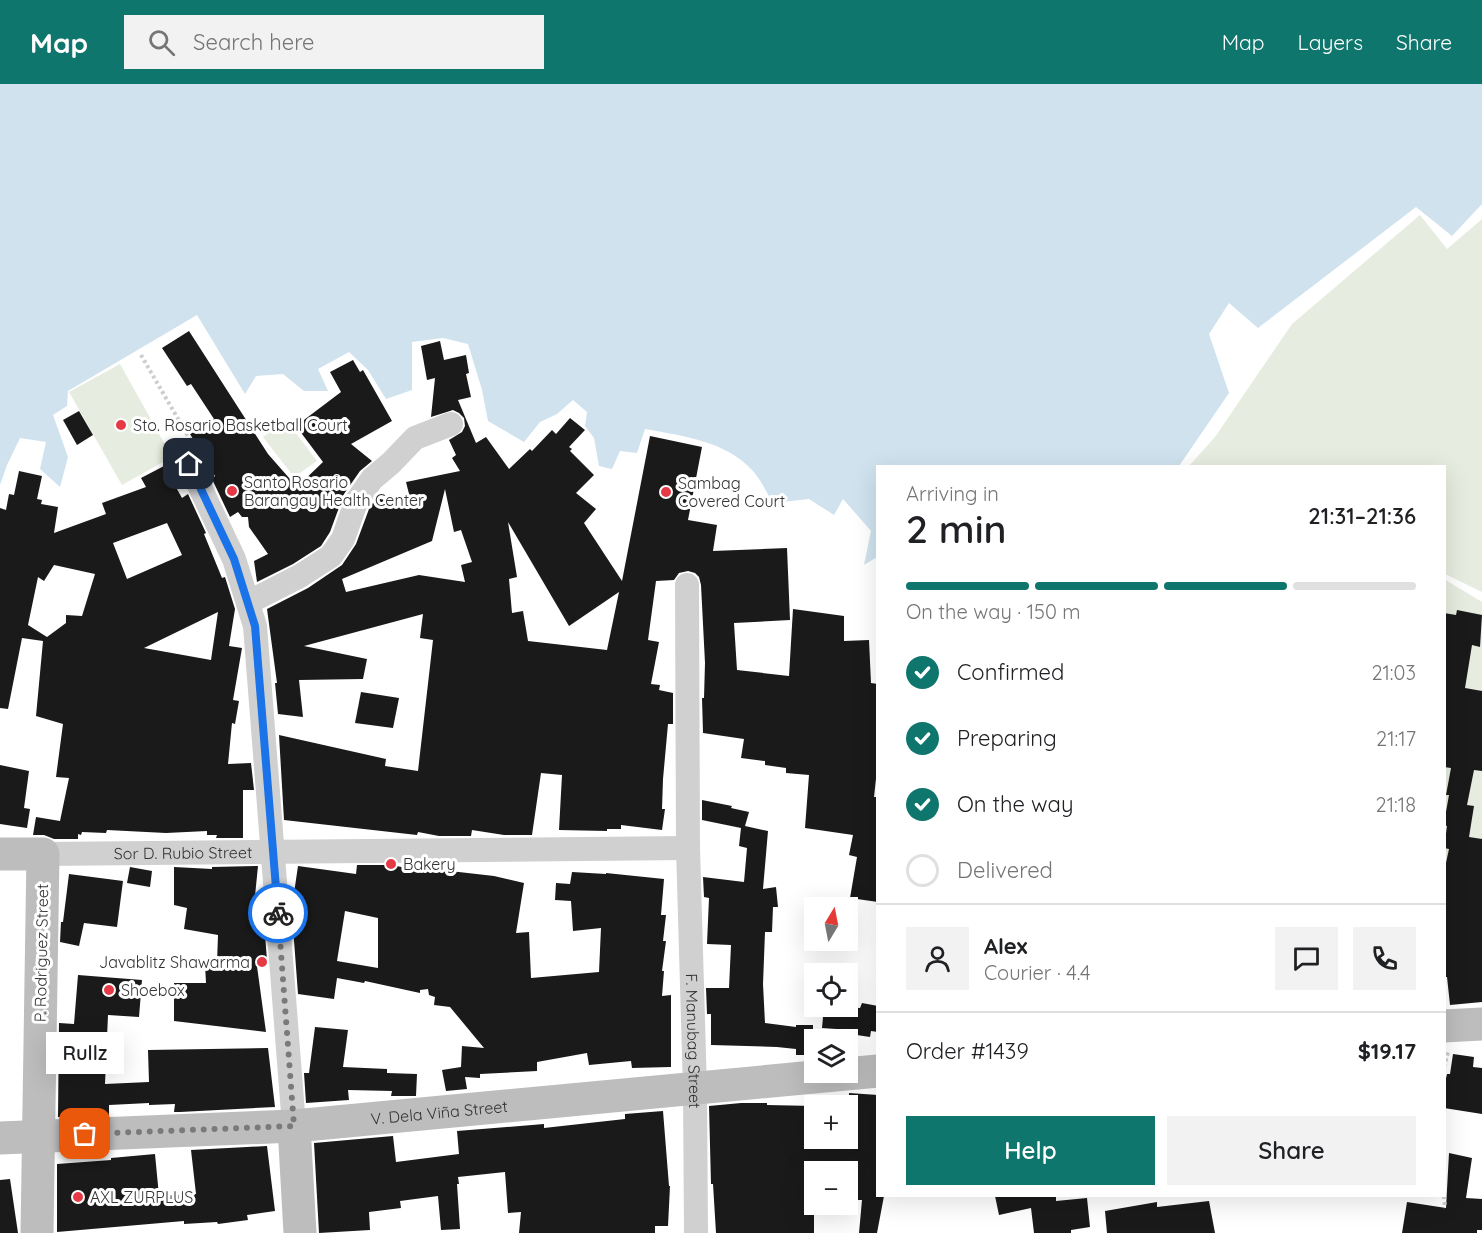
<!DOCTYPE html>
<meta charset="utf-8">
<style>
:root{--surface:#fff;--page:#f2f2f2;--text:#202124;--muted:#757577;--line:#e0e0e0;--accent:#0f766e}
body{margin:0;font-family:Quicksand,sans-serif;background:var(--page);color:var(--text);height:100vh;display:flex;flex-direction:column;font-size:22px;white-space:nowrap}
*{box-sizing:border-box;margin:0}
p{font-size:20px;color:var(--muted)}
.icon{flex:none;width:33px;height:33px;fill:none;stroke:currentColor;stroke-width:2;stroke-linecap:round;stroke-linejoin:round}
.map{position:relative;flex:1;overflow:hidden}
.panel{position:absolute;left:876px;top:381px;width:570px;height:732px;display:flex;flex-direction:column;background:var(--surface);border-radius:0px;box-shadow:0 6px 24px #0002}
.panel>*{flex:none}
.needle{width:39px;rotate:10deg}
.fabs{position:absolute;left:804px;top:813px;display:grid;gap:12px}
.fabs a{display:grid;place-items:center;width:54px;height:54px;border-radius:0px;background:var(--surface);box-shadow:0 6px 24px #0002;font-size:30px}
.pin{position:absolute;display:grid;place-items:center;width:51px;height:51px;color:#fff;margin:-26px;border-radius:12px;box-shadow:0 3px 9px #0006}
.courier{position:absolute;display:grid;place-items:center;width:60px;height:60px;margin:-30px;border:4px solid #1a73e8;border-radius:50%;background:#fff;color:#222;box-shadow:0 2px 8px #0007}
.bubble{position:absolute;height:42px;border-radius:0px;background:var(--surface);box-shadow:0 6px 24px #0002;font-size:20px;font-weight:600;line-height:42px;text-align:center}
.head em{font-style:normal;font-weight:600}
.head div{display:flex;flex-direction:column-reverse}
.head{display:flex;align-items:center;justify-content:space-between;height:102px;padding:0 30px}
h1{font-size:39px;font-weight:600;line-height:45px}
.bar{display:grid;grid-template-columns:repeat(4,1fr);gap:9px 6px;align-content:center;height:72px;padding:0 30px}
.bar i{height:8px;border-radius:4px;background:var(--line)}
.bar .current{background:var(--accent)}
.bar p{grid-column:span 4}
.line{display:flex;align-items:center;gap:15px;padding:0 30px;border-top:2px solid var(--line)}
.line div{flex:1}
.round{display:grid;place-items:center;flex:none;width:63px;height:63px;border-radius:0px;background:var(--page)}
ol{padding:0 30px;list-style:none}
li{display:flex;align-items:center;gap:18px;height:66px}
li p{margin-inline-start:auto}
li .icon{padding:6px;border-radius:50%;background:var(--accent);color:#fff;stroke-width:4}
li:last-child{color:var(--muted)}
li i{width:33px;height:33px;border:3px solid var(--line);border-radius:50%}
.action{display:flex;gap:12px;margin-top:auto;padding:12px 30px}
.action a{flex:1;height:69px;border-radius:0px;background:var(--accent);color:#fff;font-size:24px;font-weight:600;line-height:69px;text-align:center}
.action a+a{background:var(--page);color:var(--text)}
header{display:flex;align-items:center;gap:36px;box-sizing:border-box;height:84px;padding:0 30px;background:var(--accent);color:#fff}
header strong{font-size:28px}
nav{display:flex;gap:33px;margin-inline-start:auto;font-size:21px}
.search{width:420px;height:54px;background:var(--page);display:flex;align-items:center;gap:15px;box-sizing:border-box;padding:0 21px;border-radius:0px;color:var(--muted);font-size:22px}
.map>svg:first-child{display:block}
.green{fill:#e6ecdf}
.water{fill:#cfe2ee}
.building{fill:#1a1a1a;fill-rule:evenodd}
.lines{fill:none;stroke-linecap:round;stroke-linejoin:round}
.path{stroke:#cdcdcd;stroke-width:4;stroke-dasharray:3 3;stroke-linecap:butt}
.street{stroke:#d0d0d0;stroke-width:24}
.secondary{stroke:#bdbdbd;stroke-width:33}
.done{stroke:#7a7a7a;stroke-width:6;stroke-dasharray:0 10.8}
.route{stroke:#1a73e8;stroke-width:8}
.poi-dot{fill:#e63946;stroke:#fff;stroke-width:2}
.labels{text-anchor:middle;stroke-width:6;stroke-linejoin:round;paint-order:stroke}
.poi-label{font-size:16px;fill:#333;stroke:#fff;text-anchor:start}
.street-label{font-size:16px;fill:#333;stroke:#fff}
</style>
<header>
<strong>Map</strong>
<div class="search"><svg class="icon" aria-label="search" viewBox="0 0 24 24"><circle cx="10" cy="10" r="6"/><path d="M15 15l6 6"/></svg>Search here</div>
<nav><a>Map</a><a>Layers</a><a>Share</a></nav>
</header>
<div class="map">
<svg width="1482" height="1149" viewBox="0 0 1482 1149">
<rect width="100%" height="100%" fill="#fff"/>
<g class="green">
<polygon points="1420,131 1447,165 1482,135 1482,508 1445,490 1444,382 1189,382 1215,353 1292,240"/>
<polygon points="120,280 172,373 122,401 69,308"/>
<polygon points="286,336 317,377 294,393 263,353"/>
<polygon points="1444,495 1482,518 1482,812 1444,824"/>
</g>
<path class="water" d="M0 0H1482V120L1452 152 1416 123 1258 244 1229 219 1209 250 1229 309 1179 382H878L877 473 864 481 871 447 843 415 834 431 809 415 773 419C767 409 761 396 753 387 726 357 683 352 645 345L637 369 620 367 612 385 599 382 594 354 585 342 587 328 573 316 557 330 540 338 524 358 488 337 482 306 468 260 443 254 412 258V306L386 315 368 286 349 268 318 285 328 307H304L283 290 256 292 245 310 197 231 68 307 67 322 53 331 68 373 60 403 40 385 46 358 20 354 7 381 0 401Z"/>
<g class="building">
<polygon points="189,247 268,370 297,403 323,378 296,342 341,308 330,288 353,276 360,288 363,286 392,337 351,360 372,377 360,387 344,410 330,448 321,462 293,480 257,498 254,477 268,470 249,443 248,433 242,433 238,428 230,433 212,395 215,392 190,350 214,335 191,300 187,302 162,264"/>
<path d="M440 257 444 276 466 271 469 289 466 290 471 313 458 316 476 359 486 353 509 385 530 365 532 367 552 346 556 350 570 334 585 346 569 363 572 365 570 367 594 391 576 409 596 425 584 439 622 497 650 352 702 363 688 436 717 441 713 467 787 464 790 536 734 539 737 586 789 592 793 525 844 532V557L869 556 871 599 878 600V676L874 713H878V818L850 814 857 773 849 771 853 751 805 744 809 691 786 689V684L765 681V677L741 674 744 655 703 649 702 614H704L705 579 701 501 699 493 695 489 688 487 679 489 674 496 656 497 648 556 659 558 651 600 660 601 659 606 673 609V640H668L663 695 662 725H665L662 746 621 741V745H607V747L559 746 562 691 541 689 532 751H504L472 746 471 752H439L418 748 417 751 284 736 279 651 386 675 385 682 418 687 433 556 420 554 423 530 304 562 367 575 363 595 299 596 303 633 278 630 275 599H277L267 525 308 504 342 481 356 460 369 425 376 414 412 422 406 398 460 387 452 374 456 371 449 356 462 348 465 342 464 334 459 329 453 326 431 333 435 294 427 296 421 262ZM445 405 454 448 461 446 472 478 461 481 465 498 419 491 346 508 342 495 432 457ZM508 438 569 542 619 508 607 566 528 557 523 527 512 529 509 495 517 493Z"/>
<polygon points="79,327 93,351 77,361 63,336"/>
<path d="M164 382 182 414 188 410 206 449 204 450 222 494 225 493 235 525 229 562 242 564 233 616 239 617 235 640 232 639 228 680 251 679 254 706H243V754H216L217 751H207V747L166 749 107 746 106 749 82 748 81 751 78 750V755H54L44 751H33L36 733 60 737 69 694 56 693 63 640 36 632 43 557 22 554 8 625 0 624V424L6 426 9 410 14 411 19 387 42 392 37 415 42 416 41 420 58 423 54 449 106 430 102 419 146 403 141 394ZM167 439 182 471 127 495 113 459ZM54 481 95 490 82 532 66 531V539L47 553 28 541 38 493 44 497ZM218 528 211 576 144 564Z"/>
<polygon points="1457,526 1482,531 1480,563 1472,561 1465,604 1482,607 1482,687 1474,686 1467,721 1474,722 1469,753 1482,755 1482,918 1450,921 1447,893 1445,893 1444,788 1449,765 1444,764 1447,742 1444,741 1444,739 1449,711 1446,711 1451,684 1444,683 1444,529 1456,531"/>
<polygon points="361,608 399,614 393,644 355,639"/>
<polygon points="0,681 29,687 24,724 30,725 27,744 0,740"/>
<polygon points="702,716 732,722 731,724 749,728 745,742 768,747 763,805 776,803 778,823 773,823 772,848 765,848 763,900 765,939 796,943 796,941 813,941 813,971 796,971 796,965 777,963 711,961 711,930 707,930 706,904 729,904 731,861 707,860 709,814 704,813 703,793 744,798 747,764 739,762 741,744 702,736"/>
<path d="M357 781H392L406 784V782L494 792 524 799 516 849 529 848 531 894 599 888 601 844 573 847 571 817 555 816 556 799 570 800 572 788 606 790V789L664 795 661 831H666L663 857H666L662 887H664L662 912 671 911V983L632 984 631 977 589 981 587 969 537 978V987L480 990V994L465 993 467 1005 446 1007 442 986 461 983 462 962 484 964 450 923 434 921 435 913 429 911 428 905 420 906V909L365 897 364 899 337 894 334 915 298 910 291 816H293L298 782 356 790ZM345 827 378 834V884L337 877Z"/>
<polygon points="258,782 255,812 262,813 267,876 256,875 266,948 174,937 174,899 206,899 205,880 217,879 218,851 184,845 187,824 174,821 174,783 212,785 212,783"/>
<polygon points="130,783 152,787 150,803 127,799"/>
<polygon points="69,790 123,797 117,843 84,839 79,862 60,858 61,838 63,838"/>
<polygon points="78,891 142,896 139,933 108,931 105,1000 149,998 148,966 268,964 275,1023 180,1028 174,1028 175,1020 149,1021 149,1019 109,1021 109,1031 58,1033 59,939 74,940"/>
<polygon points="862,919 878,922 878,948 871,947 870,953 850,950 851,946 822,944 824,922 860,924"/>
<polygon points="315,943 348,946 343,983 387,985 387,989 417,990 416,1012 391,1012 392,1007 348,1006 349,1016 306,1019 304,989 309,989"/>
<polygon points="1453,970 1474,973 1473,983 1482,984 1482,1030 1444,1024 1444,1003 1447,990 1450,990"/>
<polygon points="849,1009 878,1011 878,1112 884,1112 877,1149 859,1149 862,1116 848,1116 848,1088 814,1088 814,1149 716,1149 713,1100 711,1100 709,1022 741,1019 767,1019 767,1021 814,1022 814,1054 848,1054"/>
<polygon points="663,1027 669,1102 670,1102 668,1142 655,1142 655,1149 519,1149 521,1128 508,1129 505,1088 458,1093 459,1100 457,1100 460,1145 441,1146 438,1112 400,1117 401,1124 369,1128 370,1146 319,1149 314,1059 393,1052 396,1078 459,1070 457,1047 544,1040 544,1044 625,1035 625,1030"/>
<polygon points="267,1062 275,1127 247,1131 248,1136 218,1140 217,1138 184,1140 184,1137 57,1148 57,1080 111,1076 111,1074 155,1070 159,1112 196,1110 191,1066"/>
<polygon points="1449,1069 1472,1074 1466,1114 1482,1115 1482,1146 1477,1146 1477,1149 1402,1149 1407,1118 1446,1124"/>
<polygon points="10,1095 18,1149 0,1149 0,1096"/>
<polygon points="995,1112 1056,1112 1056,1117 1087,1114 1090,1143 1071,1146 1071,1149 1034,1149 1031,1124 999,1131"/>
<polygon points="1209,1117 1215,1149 1107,1149 1105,1127 1157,1118 1157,1123"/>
</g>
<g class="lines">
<g class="path">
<polyline points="141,271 192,359"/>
<polyline points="1444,983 1448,968"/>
<polyline points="1444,1112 1445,1124"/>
</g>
<g class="street">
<polyline points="189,380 234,475 255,542 294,1042"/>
<path id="s1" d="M687 501 688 764 695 1005 696 1149"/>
<polyline points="249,518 300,492 331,472 343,455 356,418 372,395 391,379 415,354 451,340"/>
<path id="s2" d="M43 770 688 764"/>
</g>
<g class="secondary">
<polyline points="0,770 43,770 37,1149"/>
<polyline points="1444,942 1482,940"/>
<polyline points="294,1042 300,1149"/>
<path id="s3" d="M0 1054 294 1042 878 987"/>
</g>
</g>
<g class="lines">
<polyline class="done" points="85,1050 294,1042 278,829"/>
<polyline class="route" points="189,380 234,475 255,542 278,829"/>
</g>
<g class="poi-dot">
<circle cx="121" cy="341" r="6"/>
<circle cx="232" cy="407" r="6"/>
<circle cx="666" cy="408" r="6"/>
<circle cx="391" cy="780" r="6"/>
<circle cx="262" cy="878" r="6"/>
<circle cx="109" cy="906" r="6"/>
<circle cx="78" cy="1113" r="6"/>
</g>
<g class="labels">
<g class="poi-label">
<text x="133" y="347">Sto. Rosario Basketball Court</text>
<text x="244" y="404">Santo Rosario<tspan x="244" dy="18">Barangay Health Center</tspan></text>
<text x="678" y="405">Sambag<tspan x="678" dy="18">Covered Court</tspan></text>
<text x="403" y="786">Bakery</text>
<text x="250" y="884" text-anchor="end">Javablitz Shawarma</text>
<text x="121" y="912">Shoebox</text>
<text x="90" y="1119">AXL ZURPLUS</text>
</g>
<g class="street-label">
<text dy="6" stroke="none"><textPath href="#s2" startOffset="140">Sor D. Rubio Street</textPath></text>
<text transform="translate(41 869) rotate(-89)" y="6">P. Rodriguez Street</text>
<text dy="6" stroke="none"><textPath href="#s1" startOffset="456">F. Manubag Street</textPath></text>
<text dy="6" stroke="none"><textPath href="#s3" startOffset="440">V. Dela Viña Street</textPath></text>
</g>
</g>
</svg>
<div class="fabs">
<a><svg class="needle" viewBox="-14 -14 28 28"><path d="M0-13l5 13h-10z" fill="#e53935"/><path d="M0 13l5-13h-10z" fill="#757577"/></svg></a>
<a><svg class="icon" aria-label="locate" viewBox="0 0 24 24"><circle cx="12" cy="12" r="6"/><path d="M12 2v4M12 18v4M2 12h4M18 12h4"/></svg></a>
<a><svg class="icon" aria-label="layers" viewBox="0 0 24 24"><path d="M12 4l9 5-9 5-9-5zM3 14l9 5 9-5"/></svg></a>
<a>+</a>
<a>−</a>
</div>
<div class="pin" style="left:85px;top:1050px;background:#ea580c"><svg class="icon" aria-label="bag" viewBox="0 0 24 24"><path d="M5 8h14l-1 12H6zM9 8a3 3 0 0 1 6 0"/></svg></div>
<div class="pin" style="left:189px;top:380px;background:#1f2937"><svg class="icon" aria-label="home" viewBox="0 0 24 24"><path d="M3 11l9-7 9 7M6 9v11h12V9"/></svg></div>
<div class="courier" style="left:278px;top:829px"><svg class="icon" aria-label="bike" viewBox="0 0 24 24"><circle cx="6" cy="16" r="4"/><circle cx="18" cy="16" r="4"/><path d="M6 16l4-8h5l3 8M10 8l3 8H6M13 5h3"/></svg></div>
<div class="bubble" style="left:46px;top:948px;width:78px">Rullz</div>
<section class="panel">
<div class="head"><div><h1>2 min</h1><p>Arriving in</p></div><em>21:31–21:36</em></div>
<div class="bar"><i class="current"></i><i class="current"></i><i class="current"></i><i></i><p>On the way · 150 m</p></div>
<ol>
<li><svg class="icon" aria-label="check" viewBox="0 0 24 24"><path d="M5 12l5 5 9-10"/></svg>Confirmed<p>21:03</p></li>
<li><svg class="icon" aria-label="check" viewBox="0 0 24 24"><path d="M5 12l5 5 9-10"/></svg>Preparing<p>21:17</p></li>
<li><svg class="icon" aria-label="check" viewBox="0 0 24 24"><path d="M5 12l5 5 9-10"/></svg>On the way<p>21:18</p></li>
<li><i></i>Delivered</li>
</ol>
<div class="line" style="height:108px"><a class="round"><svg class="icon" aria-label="person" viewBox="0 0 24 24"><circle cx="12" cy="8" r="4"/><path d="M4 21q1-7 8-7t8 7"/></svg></a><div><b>Alex</b><p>Courier · 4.4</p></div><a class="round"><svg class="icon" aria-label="chat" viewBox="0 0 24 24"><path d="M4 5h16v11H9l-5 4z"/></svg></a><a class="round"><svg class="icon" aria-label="phone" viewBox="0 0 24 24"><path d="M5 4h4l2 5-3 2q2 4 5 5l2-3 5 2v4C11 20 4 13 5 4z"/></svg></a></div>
<div class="line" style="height:78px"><div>Order #1439</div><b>$19.17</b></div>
<div class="action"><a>Help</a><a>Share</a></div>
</section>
</div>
